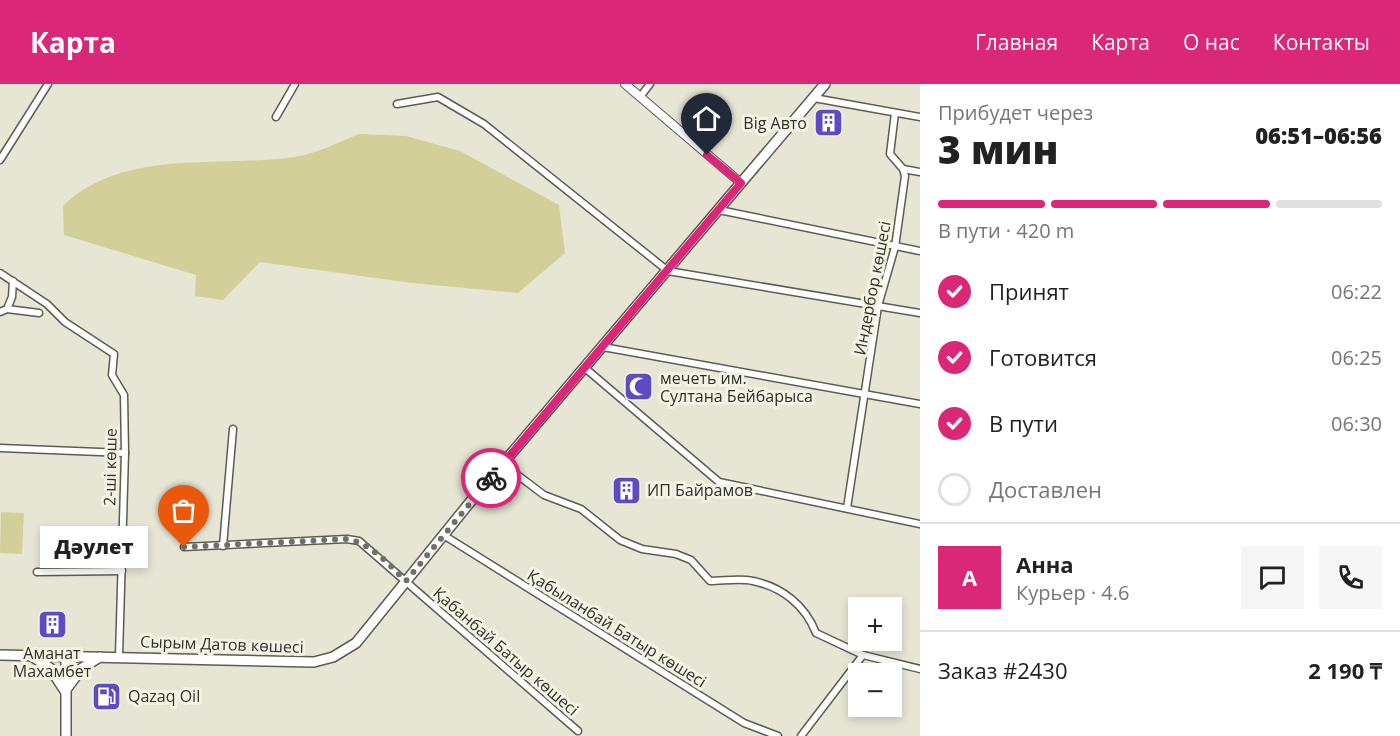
<!DOCTYPE html>
<html lang="ru">
<meta charset="utf-8">
<style>
:root{--surface:#fff;--page:#f6f6f6;--text:#222;--muted:#767676;--line:#e0e0e0;--accent:#db2777}
body{margin:0;font-family:"Open Sans",sans-serif;background:var(--page);color:var(--text);height:100vh;display:flex;flex-direction:column;font-size:22px;white-space:nowrap}
*{box-sizing:border-box;margin:0}
p{font-size:20px;color:var(--muted)}
.icon{flex:none;width:33px;height:33px;fill:none;stroke:currentColor;stroke-width:2;stroke-linecap:round;stroke-linejoin:round}
.map{position:relative;flex:1;overflow:hidden}
.panel{display:flex;flex-direction:column;background:var(--surface);width:480px}
.panel>*{flex:none}
.buttons{position:absolute;left:848px;top:513px;display:grid;gap:12px}
.buttons a{display:grid;place-items:center;width:54px;height:54px;border-radius:0px;background:var(--surface);box-shadow:0 3px 9px #0003;font-size:30px}
.pin{position:absolute;display:grid;place-items:center;width:51px;height:51px;color:#fff;margin:-62px -26px;border-radius:50% 50% 50% 0;rotate:-45deg;box-shadow:0 0 6px #0007}
.pin .icon{rotate:45deg}
.courier{position:absolute;display:grid;place-items:center;width:60px;height:60px;margin:-30px;border:4px solid #db2777;border-radius:50%;background:#fff;color:#222;box-shadow:0 2px 8px #0007}
.bubble{position:absolute;height:42px;border-radius:0px;background:var(--surface);box-shadow:0 3px 9px #0003;font-size:20px;font-weight:800;line-height:42px;text-align:center}
.head em{font-style:normal;font-weight:800}
.head div{display:flex;flex-direction:column-reverse}
.head{display:flex;align-items:center;justify-content:space-between;height:102px;padding:0 18px}
h1{font-size:39px;font-weight:800;line-height:45px}
.bar{display:grid;grid-template-columns:repeat(4,1fr);gap:9px 6px;align-content:center;height:72px;padding:0 18px}
.bar i{height:8px;border-radius:4px;background:var(--line)}
.bar .current{background:var(--accent)}
.bar p{grid-column:span 4}
.line{display:flex;align-items:center;gap:15px;padding:0 18px;border-top:2px solid var(--line)}
.line div{flex:1}
.round{display:grid;place-items:center;flex:none;width:63px;height:63px;border-radius:0px;background:var(--page)}
ol{padding:0 18px;list-style:none}
li{display:flex;align-items:center;gap:18px;height:66px}
li p{margin-inline-start:auto}
li .icon{padding:6px;border-radius:50%;background:var(--accent);color:#fff;stroke-width:4}
li:last-child{color:var(--muted)}
li i{width:33px;height:33px;border:3px solid var(--line);border-radius:50%}
header{display:flex;align-items:center;gap:36px;box-sizing:border-box;height:84px;padding:0 30px;background:var(--accent);color:#fff}
header strong{font-size:28px}
nav{display:flex;gap:33px;margin-inline-start:auto;font-size:21px}
main{display:flex;flex:1;min-height:0}
.map>svg:first-child{display:block}
.green{fill:#d3cf98}
.lines{fill:none;stroke-linecap:round;stroke-linejoin:round}
.minor-casing{stroke:#5d5c4f;stroke-width:9}
.tertiary-casing{stroke:#5d5c4f;stroke-width:10}
.secondary-casing{stroke:#5d5c4f;stroke-width:12}
.minor{stroke:#fff;stroke-width:6}
.tertiary{stroke:#fff;stroke-width:8}
.secondary{stroke:#fff;stroke-width:9}
.done{stroke:#717066;stroke-width:6;stroke-dasharray:0 10.8}
.route{stroke:#db2777;stroke-width:8}
.labels{text-anchor:middle;stroke-width:6;stroke-linejoin:round;paint-order:stroke}
.poi-label{font-size:16px;fill:#31312b;stroke:#f4f3e3;text-anchor:start}
.street-label{font-size:16px;fill:#31312b;stroke:#f4f3e3}
</style>
<header>
<strong>Карта</strong>
<nav><a>Главная</a><a>Карта</a><a>О нас</a><a>Контакты</a></nav>
</header>
<main>
<div class="map">
<svg width="920" height="652" viewBox="0 0 920 652">
<rect width="100%" height="100%" fill="#e7e6d5"/>
<g class="green">
<path d="M359 50 406 52 460 67 559 121 565 169 518 209 412 199 260 178 223 216 195 212 196 191 64 151 63 122C123 64 218 84 294 73 316 70 339 58 359 50Z"/>
<polygon points="1,428 24,429 22,470 0,469"/>
</g>
<g class="lines">
<defs>
<g id="minor">
<polyline points="640,13 650,0"/>
<polyline points="814,14 920,33"/>
<polyline points="397,20 438,13 484,40 668,187 920,229"/>
<polyline points="276,33 295,0"/>
<polyline points="0,76 48,0"/>
<polyline points="903,85 920,88"/>
<polyline points="719,126 920,167"/>
<polyline points="0,189 47,220 65,238 114,270 112,291 124,311 125,369 119,572"/>
<polyline points="7,225 39,229"/>
<polyline points="0,228 7,225 12,213 13,197"/>
<polyline points="603,263 920,320"/>
<polyline points="585,284 719,398 920,440"/>
<polyline points="0,364 125,369"/>
<path d="M503 380 544 411 581 425 620 456 642 465 676 470 691 476 710 497C724 497 739 494 753 497 782 503 805 521 816 549L863 571"/>
<polyline points="847,424 878,222 895,163 905,92 903,85 890,70 895,29"/>
<polyline points="445,452 744,639 778,652"/>
<polyline points="223,462 233,345"/>
<polyline points="184,463 347,455 359,457 578,647"/>
<polyline points="37,488 122,487"/>
<polyline points="801,652 863,571 920,585"/>
</g>
<polyline id="tertiary" points="625,0 741,99"/>
<g id="secondary">
<polyline points="0,571 314,578 333,573 356,559 471,417 825,0"/>
<polyline points="33,573 50,584 65,607 82,584 100,573"/>
<polyline points="66,652 66,572"/>
</g>
</defs>
<use href="#minor" class="minor-casing"/>
<use href="#tertiary" class="tertiary-casing"/>
<use href="#secondary" class="secondary-casing"/>
<use href="#minor" class="minor"/>
<use href="#tertiary" class="tertiary"/>
<use href="#secondary" class="secondary"/>
</g>
<g class="lines">
<path class="done" d="M184 463 347 455C371 459 389 481 406 497L491 394"/>
<polyline class="route" points="491,394 741,99 707,71"/>
</g>
<defs>
<symbol id="building-square" viewBox="-11 -11 22 22"><rect x="-9" y="-9" width="18" height="18" rx="4" fill="#5d4bc4" stroke="#f4f3e3"/><path d="M-4-6H4V6H1V3H-1V6H-4ZM-2.5-4.3h1.7v1.8h-1.7ZM.8-4.3h1.7v1.8H.8ZM-2.5-1h1.7V.8h-1.7ZM.8-1h1.7V.8H.8Z" fill="#fff"/></symbol>
<symbol id="mosque-square" viewBox="-11 -11 22 22"><rect x="-9" y="-9" width="18" height="18" rx="4" fill="#5d4bc4" stroke="#f4f3e3"/><path d="M3.5-4.9A6 6 0 1 0 3.5 4.9A5 5 0 1 1 3.5-4.9Z" fill="#fff"/></symbol>
<symbol id="fuel-square" viewBox="-11 -11 22 22"><rect x="-9" y="-9" width="18" height="18" rx="4" fill="#5d4bc4" stroke="#f4f3e3"/><path d="M-5.5-6h7V0h2V4h1.3V-2.5L3-4.5l.8-.8L6-3V5H2.5V1h-1V6h-7ZM-4.2-4.7v3.2H.2V-4.7Z" fill="#fff"/></symbol>
</defs>
<g fill-rule="evenodd">
<use href="#building-square" x="812" y="22" width="33" height="33"/>
<use href="#mosque-square" x="622" y="286" width="33" height="33"/>
<use href="#building-square" x="610" y="390" width="33" height="33"/>
<use href="#building-square" x="36" y="524" width="33" height="33"/>
<use href="#fuel-square" x="90" y="596" width="33" height="33"/>
</g>
<g class="labels">
<g class="poi-label">
<text x="807" y="45" text-anchor="end">Big Авто</text>
<text x="660" y="300">мечеть им.<tspan x="660" dy="18">Султана Бейбарыса</tspan></text>
<text x="647" y="412">ИП Байрамов</text>
<text x="52" y="575" text-anchor="middle">Аманат<tspan x="52" dy="18">Махамбет</tspan></text>
<text x="128" y="618">Qazaq Oil</text>
</g>
<g class="street-label">
<text transform="translate(872 204) rotate(-79)" y="6">Индербор көшесі</text>
<text transform="translate(110 383) rotate(-89)" y="6">2-ші көше</text>
<text transform="translate(617 544) rotate(32)" y="6">Қабыланбай Батыр көшесі</text>
<text transform="translate(222 560) rotate(2)" y="6">Сырым Датов көшесі</text>
<text transform="translate(506 567) rotate(41)" y="6">Қабанбай Батыр көшесі</text>
</g>
</g>
</svg>
<div class="buttons">
<a>+</a>
<a>−</a>
</div>
<div class="pin" style="left:184px;top:463px;background:#ea580c"><svg class="icon" aria-label="bag" viewBox="0 0 24 24"><path d="M5 8h14l-1 12H6zM9 8a3 3 0 0 1 6 0"/></svg></div>
<div class="pin" style="left:707px;top:71px;background:#1f2937"><svg class="icon" aria-label="home" viewBox="0 0 24 24"><path d="M3 11l9-7 9 7M6 9v11h12V9"/></svg></div>
<div class="courier" style="left:491px;top:394px"><svg class="icon" aria-label="bike" viewBox="0 0 24 24"><circle cx="6" cy="16" r="4"/><circle cx="18" cy="16" r="4"/><path d="M6 16l4-8h5l3 8M10 8l3 8H6M13 5h3"/></svg></div>
<div class="bubble" style="left:40px;top:442px;width:108px">Дәулет</div>
</div>
<section class="panel">
<div class="head"><div><h1>3 мин</h1><p>Прибудет через</p></div><em>06:51–06:56</em></div>
<div class="bar"><i class="current"></i><i class="current"></i><i class="current"></i><i></i><p>В пути · 420 m</p></div>
<ol>
<li><svg class="icon" aria-label="check" viewBox="0 0 24 24"><path d="M5 12l5 5 9-10"/></svg>Принят<p>06:22</p></li>
<li><svg class="icon" aria-label="check" viewBox="0 0 24 24"><path d="M5 12l5 5 9-10"/></svg>Готовится<p>06:25</p></li>
<li><svg class="icon" aria-label="check" viewBox="0 0 24 24"><path d="M5 12l5 5 9-10"/></svg>В пути<p>06:30</p></li>
<li><i></i>Доставлен</li>
</ol>
<div class="line" style="height:108px"><b class="round" style="background:var(--accent);color:#fff">А</b><div><b>Анна</b><p>Курьер · 4.6</p></div><a class="round"><svg class="icon" aria-label="chat" viewBox="0 0 24 24"><path d="M4 5h16v11H9l-5 4z"/></svg></a><a class="round"><svg class="icon" aria-label="phone" viewBox="0 0 24 24"><path d="M5 4h4l2 5-3 2q2 4 5 5l2-3 5 2v4C11 20 4 13 5 4z"/></svg></a></div>
<div class="line" style="height:78px"><div>Заказ #2430</div><b>2 190 ₸</b></div>
</section>
</main>
